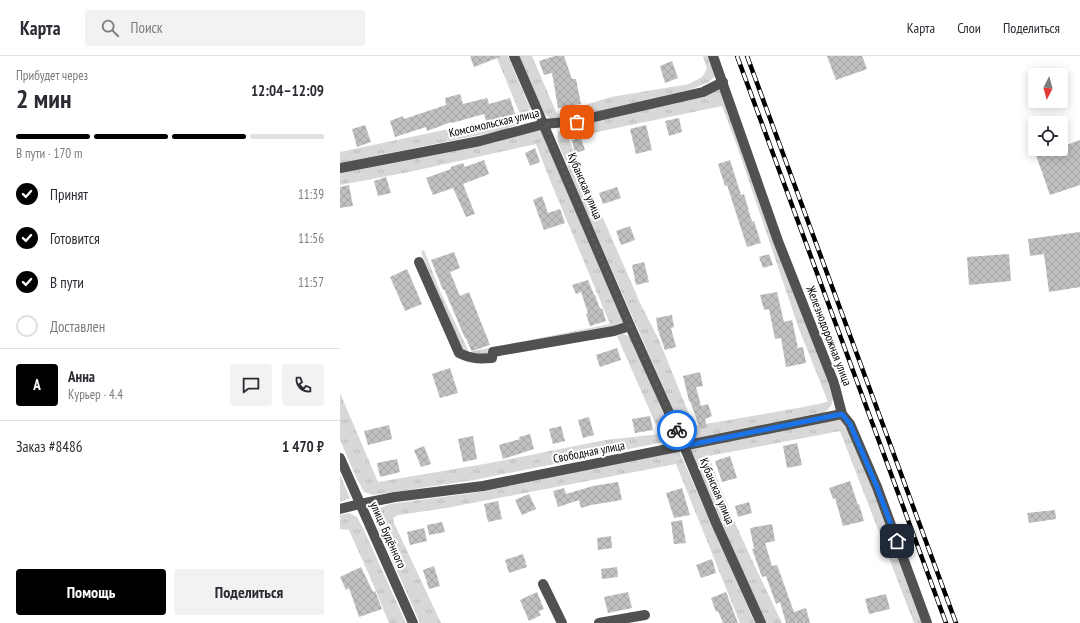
<!DOCTYPE html>
<html lang="ru">
<meta charset="utf-8">
<style>
:root{--surface:#fff;--page:#f2f2f3;--text:#2b2b33;--muted:#7c7c81;--line:#e1e1e2;--accent:#000}
body{margin:0;font-family:"PT Sans Narrow",sans-serif;background:var(--page);color:var(--text);height:100vh;display:flex;flex-direction:column;font-size:15px;white-space:nowrap}
*{box-sizing:border-box;margin:0}
p{font-size:13px;color:var(--muted)}
.icon{flex:none;width:22px;height:22px;fill:none;stroke:currentColor;stroke-width:2;stroke-linecap:round;stroke-linejoin:round}
.map{position:relative;flex:1;overflow:hidden}
.sheet{display:flex;flex-direction:column;background:var(--surface);width:340px}
.sheet>*{flex:none}
.needle{width:26px;rotate:186deg}
.fabs{position:absolute;left:688px;top:12px;display:grid;gap:8px}
.fabs a{display:grid;place-items:center;width:40px;height:40px;border-radius:4px;background:var(--surface);box-shadow:0 2px 10px #0003;font-size:20px}
.pin{position:absolute;display:grid;place-items:center;width:34px;height:34px;color:#fff;margin:-17px;border-radius:8px;box-shadow:0 2px 6px #0006}
.courier{position:absolute;display:grid;place-items:center;width:40px;height:40px;margin:-20px;border:3px solid #1a73e8;border-radius:50%;background:#fff;color:#222;box-shadow:0 1px 5px #0007}
.head em{font-style:normal;font-weight:700}
.head div{display:flex;flex-direction:column-reverse}
.head{display:flex;align-items:center;justify-content:space-between;height:68px;padding:0 16px}
h1{font-size:26px;font-weight:700;line-height:30px}
.bar{display:grid;grid-template-columns:repeat(4,1fr);gap:6px 4px;align-content:center;height:48px;padding:0 16px}
.bar i{height:5px;border-radius:3px;background:var(--line)}
.bar .current{background:var(--accent)}
.bar p{grid-column:span 4}
.line{display:flex;align-items:center;gap:10px;padding:0 16px;border-top:1px solid var(--line)}
.line div{flex:1}
.round{display:grid;place-items:center;flex:none;width:42px;height:42px;border-radius:4px;background:var(--page)}
ol{padding:0 16px;list-style:none}
li{display:flex;align-items:center;gap:12px;height:44px}
li p{margin-inline-start:auto}
li .icon{padding:4px;border-radius:50%;background:var(--accent);color:#fff;stroke-width:4}
li:last-child{color:var(--muted)}
li i{width:22px;height:22px;border:2px solid var(--line);border-radius:50%}
.action{display:flex;gap:8px;margin-top:auto;padding:8px 16px}
.action a{flex:1;height:46px;border-radius:4px;background:var(--accent);color:#fff;font-size:16px;font-weight:700;line-height:46px;text-align:center}
.action a+a{background:var(--page);color:var(--text)}
header{display:flex;align-items:center;gap:24px;box-sizing:border-box;height:56px;padding:0 20px;background:var(--surface);border-bottom:1px solid var(--line)}
header strong{font-size:19px}
nav{display:flex;gap:22px;margin-inline-start:auto;font-size:14px}
.search{width:280px;height:36px;background:var(--page);display:flex;align-items:center;gap:10px;box-sizing:border-box;padding:0 14px;border-radius:4px;color:var(--muted);font-size:15px}
main{display:flex;flex:1;min-height:0}
.map>svg:first-child{display:block}
.grass{fill:url(#grass-tufts);fill-rule:evenodd}
.building{fill:url(#building-cross-hatch)}
.lines{fill:none;stroke-linecap:round;stroke-linejoin:round}
.minor{stroke:#515151;stroke-width:10}
.rail-casing{stroke:#000;stroke-width:4.5}
.rail{stroke:#fff;stroke-width:3;stroke-dasharray:9;stroke-linecap:butt}
.done{stroke:#595959;stroke-width:4;stroke-dasharray:0 7.2}
.route{stroke:#1a73e8;stroke-width:5}
.labels{text-anchor:middle;stroke-width:4;stroke-linejoin:round;paint-order:stroke}
.street-label{font-size:12px;fill:#000;stroke:#fff}
</style>
<header>
<strong>Карта</strong>
<div class="search"><svg class="icon" aria-label="search" viewBox="0 0 24 24"><circle cx="10" cy="10" r="6"/><path d="M15 15l6 6"/></svg>Поиск</div>
<nav><a>Карта</a><a>Слои</a><a>Поделиться</a></nav>
</header>
<main>
<section class="sheet">
<div class="head"><div><h1>2 мин</h1><p>Прибудет через</p></div><em>12:04–12:09</em></div>
<div class="bar"><i class="current"></i><i class="current"></i><i class="current"></i><i></i><p>В пути · 170 m</p></div>
<ol>
<li><svg class="icon" aria-label="check" viewBox="0 0 24 24"><path d="M5 12l5 5 9-10"/></svg>Принят<p>11:39</p></li>
<li><svg class="icon" aria-label="check" viewBox="0 0 24 24"><path d="M5 12l5 5 9-10"/></svg>Готовится<p>11:56</p></li>
<li><svg class="icon" aria-label="check" viewBox="0 0 24 24"><path d="M5 12l5 5 9-10"/></svg>В пути<p>11:57</p></li>
<li><i></i>Доставлен</li>
</ol>
<div class="line" style="height:72px"><b class="round" style="background:var(--accent);color:#fff">А</b><div><b>Анна</b><p>Курьер · 4.4</p></div><a class="round"><svg class="icon" aria-label="chat" viewBox="0 0 24 24"><path d="M4 5h16v11H9l-5 4z"/></svg></a><a class="round"><svg class="icon" aria-label="phone" viewBox="0 0 24 24"><path d="M5 4h4l2 5-3 2q2 4 5 5l2-3 5 2v4C11 20 4 13 5 4z"/></svg></a></div>
<div class="line" style="height:52px"><div>Заказ #8486</div><b>1 470 ₽</b></div>
<div class="action"><a>Помощь</a><a>Поделиться</a></div>
</section>
<div class="map">
<svg width="740" height="567" viewBox="0 0 740 567">
<defs>
<pattern id="grass-tufts" width="24" height="20" patternUnits="userSpaceOnUse"><rect width="24" height="20" fill="#d8d8d8"/><path d="M3 7l-1-3M5 7V3M7 7l1-3M15 17l-1-3M17 17v-4M19 17l1-3" fill="none" stroke="#b8b8b8"/></pattern>
<pattern id="building-cross-hatch" width="8" height="8" patternUnits="userSpaceOnUse"><rect width="8" height="8" fill="#c0c0c0"/><path d="M0 0l8 8M0 8l8-8" fill="none" stroke="#a3a3a3"/></pattern>
</defs>
<rect width="100%" height="100%" fill="#fff"/>
<g class="grass">
<polygon points="156,0 168,0 190,52 185,65 164,74 0,107 0,96 104,74 132,71 180,58"/>
<polygon points="179,0 192,0 217,58 271,41 349,28 362,21 367,13 363,0 370,0 373,8 375,20 369,26 352,33 273,54 212,65 204,57"/>
<path d="M379 34 383 38 493 333C493 346 494 350 482 358L347 385 239 139 219 89 217 81 219 75 228 70 330 47ZM382 50 397 90 459 273 488 346 458 352 354 370 319 284 301 249 228 82Z"/>
<polygon points="200,74 204,78 284,268 213,285 136,299 128,298 120,291 81,196 84,194 100,235 129,296 270,268 207,117 196,88 69,116 0,129 0,116 157,86 167,82"/>
<polygon points="283,278 289,280 296,291 334,384 134,424 33,439 24,436 17,423 0,384 0,337 38,426 150,407 265,384 320,378 277,280"/>
<path d="M499 363 509 373 536 437 582 567H574L500 375 369 400C388 457 416 512 442 567H426L392 491 350 391Z"/>
<polygon points="339,395 415,567 400,567 336,408 106,452 59,459 53,462 54,467 101,567 80,567 36,467 36,459 40,452 50,448 140,436"/>
<polygon points="0,419 10,442 0,446"/>
<polygon points="9,457 17,461 23,472 66,567 49,567 30,521 9,474 0,473 0,459"/>
</g>
<g class="building">
<polygon points="130,0 160,0 160,1 134,11"/>
<polygon points="215,0 224,0 232,23 236,23 241,48 218,52 212,17 204,19 199,5"/>
<polygon points="487,0 522,0 527,13 496,24"/>
<polygon points="332,5 338,22 325,27 320,10"/>
<polygon points="120,38 123,48 147,42 149,48 170,42 175,58 146,65 144,58 112,67 111,66 87,75 86,71 55,81 50,65 63,60 64,63 106,49 105,42"/>
<polygon points="339,62 342,76 329,80 325,65"/>
<polygon points="25,69 31,86 17,91 12,73"/>
<polygon points="306,69 312,94 296,98 290,73"/>
<polygon points="241,82 245,94 235,97 232,84"/>
<polygon points="740,84 740,129 710,139 696,99 715,93 721,93 721,91"/>
<polygon points="195,92 200,106 190,110 185,97"/>
<polygon points="144,104 149,118 123,128 135,158 126,161 113,132 93,139 86,122 111,113 111,111 123,107 125,111"/>
<polygon points="390,104 401,139 404,138 412,166 414,165 421,187 407,191 387,129 385,130 378,108"/>
<polygon points="46,121 51,137 38,140 34,125"/>
<polygon points="9,129 13,150 0,152 0,131"/>
<polygon points="277,131 281,142 263,148 259,137"/>
<polygon points="202,140 208,157 220,153 225,167 204,174 193,144"/>
<polygon points="290,170 295,184 281,189 276,175"/>
<polygon points="740,176 740,231 709,236 704,198 690,200 688,183"/>
<polygon points="114,196 120,212 110,216 120,240 129,236 150,289 132,295 131,294 126,282 125,282 104,233 103,234 91,204"/>
<polygon points="429,198 433,209 423,212 419,201"/>
<polygon points="669,198 671,225 629,229 627,201"/>
<polygon points="304,206 309,226 296,229 292,209"/>
<polygon points="67,213 82,248 65,255 50,221"/>
<polygon points="248,224 254,239 255,239 260,253 262,252 266,265 250,270 246,258 248,257 241,236 236,238 232,229"/>
<polygon points="437,236 444,266 452,264 458,292 463,291 466,307 446,311 441,282 435,283 429,253 424,254 420,239"/>
<polygon points="332,259 334,271 331,272 336,291 325,294 318,274 316,262"/>
<polygon points="277,292 281,304 260,311 256,299"/>
<polygon points="110,312 118,337 100,342 92,318"/>
<polygon points="360,316 363,330 356,331 361,350 368,348 372,360 365,363 367,371 360,373 350,345 349,345 343,320"/>
<polygon points="310,360 313,374 295,377 292,363"/>
<polygon points="249,361 254,379 243,382 238,364"/>
<polygon points="49,369 52,383 28,389 24,375"/>
<polygon points="221,370 225,385 213,388 209,373"/>
<polygon points="190,378 194,393 163,403 159,389 180,383 179,381"/>
<polygon points="133,380 137,403 123,406 118,383"/>
<polygon points="457,387 462,409 447,412 443,390"/>
<polygon points="84,390 91,408 81,411 74,394"/>
<polygon points="390,400 397,422 382,426 375,405"/>
<polygon points="57,403 60,416 40,421 37,407"/>
<polygon points="510,425 518,449 519,448 524,465 503,470 495,442 493,443 489,432"/>
<polygon points="278,426 282,444 251,449 241,452 239,444 218,451 213,435 224,432 226,438 253,430"/>
<polygon points="342,432 350,459 334,462 326,437"/>
<polygon points="189,438 196,453 182,459 175,444"/>
<polygon points="158,445 162,463 148,466 144,448"/>
<polygon points="409,446 412,457 398,461 395,450"/>
<polygon points="715,454 716,463 689,467 687,457"/>
<polygon points="342,464 346,487 334,488 331,466"/>
<polygon points="102,466 105,476 89,479 87,469"/>
<polygon points="432,468 435,485 425,487 432,510 437,509 454,556 466,552 470,567 446,567 440,546 436,548 426,520 422,521 412,493 414,493 410,472"/>
<polygon points="84,472 87,485 70,489 67,476"/>
<polygon points="271,480 272,492 258,494 257,482"/>
<polygon points="183,498 187,511 169,517 165,504"/>
<polygon points="372,503 376,517 361,522 356,509"/>
<polygon points="94,510 100,530 89,533 83,514"/>
<polygon points="21,511 33,536 35,535 42,553 19,561 9,532 6,534 0,521"/>
<polygon points="277,511 278,521 262,523 261,513"/>
<polygon points="197,536 204,553 199,555 201,559 189,565 180,544"/>
<polygon points="288,536 292,552 268,557 264,541"/>
<polygon points="386,536 398,567 383,567 378,555 376,556 371,542"/>
<polygon points="546,538 550,553 529,558 525,543"/>
</g>
<g class="lines">
<g class="minor">
<polyline points="174,0 290,270 344,390 376,467 421,567"/>
<polyline points="373,0 438,185 494,327 502,358 510,368 537,431 587,567"/>
<polyline points="0,112 140,85 204,68 237,65 363,36 383,26"/>
<path d="M79 206 119 297C132 303 138 303 152 302L153 296 274 275 290 270"/>
<polyline points="0,402 73,567"/>
<polyline points="0,453 20,448 55,441 143,430 502,358"/>
<polyline points="203,528 222,567"/>
<polyline points="259,567 305,559"/>
</g>
<defs>
<g id="rail">
<polyline points="397,0 606,567"/>
<polyline points="407,0 616,567"/>
</g>
</defs>
<use href="#rail" class="rail-casing"/>
<use href="#rail" class="rail"/>
</g>
<g class="lines">
<polyline class="done" points="237,66 204,68 290,270 337,374"/>
<polyline class="route" points="337,374 344,390 502,358 510,368 537,431 557,485"/>
</g>
<g class="labels">
<g class="street-label">
<text transform="translate(154 67) rotate(-13)" y="4">Комсомольская улица</text>
<text transform="translate(245 130) rotate(67)" y="4">Кубанская улица</text>
<text transform="translate(489 280) rotate(69)" y="4">Железнодорожная улица</text>
<text transform="translate(249 396) rotate(-11)" y="4">Свободная улица</text>
<text transform="translate(377 435) rotate(67)" y="4">Кубанская улица</text>
<text transform="translate(48 479) rotate(66)" y="4">улица Будённого</text>
</g>
</g>
</svg>
<div class="fabs">
<a><svg class="needle" viewBox="-14 -14 28 28"><path d="M0-13l5 13h-10z" fill="#e53935"/><path d="M0 13l5-13h-10z" fill="#7c7c81"/></svg></a>
<a><svg class="icon" aria-label="locate" viewBox="0 0 24 24"><circle cx="12" cy="12" r="6"/><path d="M12 2v4M12 18v4M2 12h4M18 12h4"/></svg></a>
</div>
<div class="pin" style="left:237px;top:66px;background:#ea580c"><svg class="icon" aria-label="bag" viewBox="0 0 24 24"><path d="M5 8h14l-1 12H6zM9 8a3 3 0 0 1 6 0"/></svg></div>
<div class="pin" style="left:557px;top:485px;background:#1f2937"><svg class="icon" aria-label="home" viewBox="0 0 24 24"><path d="M3 11l9-7 9 7M6 9v11h12V9"/></svg></div>
<div class="courier" style="left:337px;top:374px"><svg class="icon" aria-label="bike" viewBox="0 0 24 24"><circle cx="6" cy="16" r="4"/><circle cx="18" cy="16" r="4"/><path d="M6 16l4-8h5l3 8M10 8l3 8H6M13 5h3"/></svg></div>
</div>
</main>
